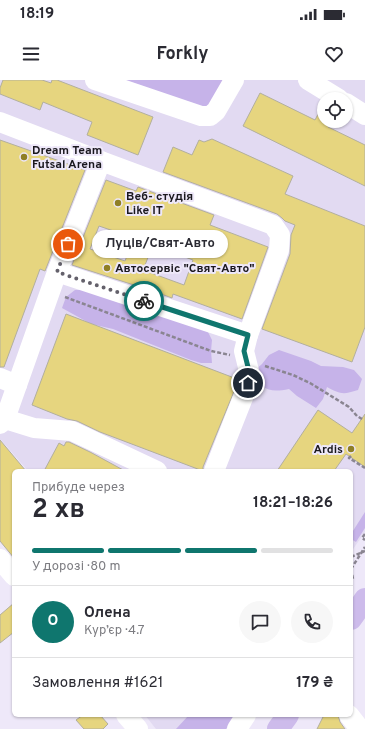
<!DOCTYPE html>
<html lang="uk">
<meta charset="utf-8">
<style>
:root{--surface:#fff;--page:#f7f7f7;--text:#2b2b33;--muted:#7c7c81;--line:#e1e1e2;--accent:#0f766e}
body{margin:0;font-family:Overpass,sans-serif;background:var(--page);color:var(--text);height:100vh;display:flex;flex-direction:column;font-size:15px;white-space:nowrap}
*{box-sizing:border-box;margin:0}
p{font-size:13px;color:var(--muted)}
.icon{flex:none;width:22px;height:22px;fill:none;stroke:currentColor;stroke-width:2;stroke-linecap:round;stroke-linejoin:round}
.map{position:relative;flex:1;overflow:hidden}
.drawer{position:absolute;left:12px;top:389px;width:341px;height:248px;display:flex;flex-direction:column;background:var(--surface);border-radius:6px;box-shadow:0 1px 3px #0004}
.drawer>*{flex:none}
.tools{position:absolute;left:317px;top:12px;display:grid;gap:8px}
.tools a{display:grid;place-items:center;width:36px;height:36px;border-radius:50%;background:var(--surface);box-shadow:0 1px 3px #0004;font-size:20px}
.pin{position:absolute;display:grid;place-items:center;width:34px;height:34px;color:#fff;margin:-17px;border:2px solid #fff;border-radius:50%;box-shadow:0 1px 4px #0007}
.courier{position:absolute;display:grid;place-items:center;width:40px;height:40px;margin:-20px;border:3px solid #0f766e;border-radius:50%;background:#fff;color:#222;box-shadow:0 1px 5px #0007}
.bubble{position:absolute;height:28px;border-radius:14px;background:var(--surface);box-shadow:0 1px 3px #0004;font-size:13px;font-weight:700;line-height:28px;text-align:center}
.overview em{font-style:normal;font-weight:700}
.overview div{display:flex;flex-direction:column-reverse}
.overview{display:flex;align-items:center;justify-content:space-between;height:68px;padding:0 20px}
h1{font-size:26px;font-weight:700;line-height:30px}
.bar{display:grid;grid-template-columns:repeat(4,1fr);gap:6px 4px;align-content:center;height:48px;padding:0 20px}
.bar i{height:5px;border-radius:3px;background:var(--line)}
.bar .current{background:var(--accent)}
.bar p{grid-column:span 4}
.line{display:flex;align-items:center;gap:10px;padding:0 20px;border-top:1px solid var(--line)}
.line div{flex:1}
.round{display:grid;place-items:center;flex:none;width:42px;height:42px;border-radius:21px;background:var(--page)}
.status{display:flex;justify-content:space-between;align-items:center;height:28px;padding:0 20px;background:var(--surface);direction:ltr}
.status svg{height:11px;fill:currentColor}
header{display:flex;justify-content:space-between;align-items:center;height:52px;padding:0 20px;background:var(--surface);font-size:18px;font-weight:700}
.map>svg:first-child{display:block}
.built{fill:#e2daf2;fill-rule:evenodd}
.green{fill:#c6b3e9}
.building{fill:#e6d57f;stroke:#b2af9e;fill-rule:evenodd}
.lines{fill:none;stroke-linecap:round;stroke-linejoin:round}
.path{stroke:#8a8591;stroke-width:2.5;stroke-dasharray:4 2;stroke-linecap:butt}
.minor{stroke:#fff;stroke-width:20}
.major{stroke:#cdbbeb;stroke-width:22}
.done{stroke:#64616b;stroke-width:4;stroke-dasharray:0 7.2}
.route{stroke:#0f766e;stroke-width:5}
.poi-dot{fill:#8f7f25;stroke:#eee8f9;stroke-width:1.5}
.labels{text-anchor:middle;stroke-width:4;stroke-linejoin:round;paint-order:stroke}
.poi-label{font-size:12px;font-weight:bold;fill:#1a181e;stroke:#eee8f9;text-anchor:start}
</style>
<div class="status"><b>18:19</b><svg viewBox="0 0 49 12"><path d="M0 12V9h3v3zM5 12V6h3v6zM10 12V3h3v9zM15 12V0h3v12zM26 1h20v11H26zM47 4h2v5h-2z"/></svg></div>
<header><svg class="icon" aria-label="menu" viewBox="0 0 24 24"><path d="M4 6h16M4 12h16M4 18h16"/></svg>Forkly<svg class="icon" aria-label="heart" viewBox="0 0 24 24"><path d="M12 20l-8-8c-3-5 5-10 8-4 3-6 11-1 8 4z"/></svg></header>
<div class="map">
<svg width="365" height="649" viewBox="0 0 365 649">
<rect width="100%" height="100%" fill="#eee8f9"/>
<g class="built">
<path d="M0 0H365V452L351 472V391H28L1 360 0 361ZM324 19H346V41H324Z"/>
<polygon points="145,635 240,635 230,649 156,649"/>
</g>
<g class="green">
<polygon points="121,0 226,0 209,28 196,33"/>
<polygon points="75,210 86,210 207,250 212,260 211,271 212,283 201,283 191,280 113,249 91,244 62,228 66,217"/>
<path d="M279 270 311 281 321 286 343 287 354 290 362 299 358 310C343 315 340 314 327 307L323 319 316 328 297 316 289 309C269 313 261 310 254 291L262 284 269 275Z"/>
<polygon points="365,432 365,448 356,462 351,459 351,454"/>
<polygon points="189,635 236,635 226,649 176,649"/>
</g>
<g class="building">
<polygon points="3,0 42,0 51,3 52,0 57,0 153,37 138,75 87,55 92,42 43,22 40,30 0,14 0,8"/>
<polygon points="260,13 315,40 324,23 324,41 330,41 328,47 365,65 365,106 243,46"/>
<polygon points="212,59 293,96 285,114 365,146 365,247 352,282 262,249 290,174 291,155 295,145 285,141 282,138 277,134 163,92 173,67 192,75 199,60 204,62"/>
<polygon points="0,60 85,90 45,191 40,189 4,287 0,287"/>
<path d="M106 100 136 111 138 107 214 135 210 145 268 167 242 239 173 214 172 218 137 205V206L72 185ZM99 146 134 158 125 181 90 169ZM153 165 193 180 184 205 143 190Z"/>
<polygon points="66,234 237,299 237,304 203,387 203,391 100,352 77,341 67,339 32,325"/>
<polygon points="318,330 352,353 365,334 365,387 346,374 334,391 277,391"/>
<polygon points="0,360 26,391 14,391 14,478 0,461"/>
<polygon points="66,362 69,362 90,372 125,391 44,391 59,363 64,366"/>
<polygon points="14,523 14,552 0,563 0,535"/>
<polygon points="83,635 100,635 108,644 103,649 84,649 76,640"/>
<polygon points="324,635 338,635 340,642 345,649 317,649"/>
</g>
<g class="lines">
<g class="path">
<polyline points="65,217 211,271 230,275"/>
<polyline points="265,286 293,295 310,303 349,327 357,336 362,339"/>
<polyline points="351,376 349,378 365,388"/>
<polyline points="365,454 362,458 365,460"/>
<polyline points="351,477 365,471"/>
<polyline points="351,489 365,467"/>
<polyline points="351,489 353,499"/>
</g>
<g class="minor">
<polyline points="95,0 201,36 210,36 216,31 234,0"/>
<polyline points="308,0 339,19"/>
<polyline points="346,23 365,35"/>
<polyline points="0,42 101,81 273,145 280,155 279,170 248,255 244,271 249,291 248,303"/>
<polyline points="57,192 248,255"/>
<polyline points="0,298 17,305"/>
<polyline points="5,339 34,348 72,351 157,391"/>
<polyline points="0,344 5,339 57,192 101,81"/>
<polyline points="214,391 246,310"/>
<polyline points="0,479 14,496"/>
<polyline points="126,635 138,649"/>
<polyline points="349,635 360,649"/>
<polyline points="237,649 246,635"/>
</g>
<g class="major">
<polyline points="351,539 365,519"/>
<polyline points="278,649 288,635"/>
</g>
</g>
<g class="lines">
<polyline class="done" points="68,164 57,192 144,221"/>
<polyline class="route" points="144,221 248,255 244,271 249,291 248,303"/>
</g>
<g class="poi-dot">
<circle cx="24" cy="77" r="4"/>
<circle cx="118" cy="123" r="4"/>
<circle cx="107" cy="188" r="4"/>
<circle cx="351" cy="369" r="4"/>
</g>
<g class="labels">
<g class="poi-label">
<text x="32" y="74">Dream Team<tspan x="32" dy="14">Futsal Arena</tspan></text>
<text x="126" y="120">Веб- студія<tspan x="126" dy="14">Like IT</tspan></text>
<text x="115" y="192">Автосервіс "Свят-Авто"</text>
<text x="343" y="373" text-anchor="end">Ardis</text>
</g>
</g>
</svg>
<div class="tools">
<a><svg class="icon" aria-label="locate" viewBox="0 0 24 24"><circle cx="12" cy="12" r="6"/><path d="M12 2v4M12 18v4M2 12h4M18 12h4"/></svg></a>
</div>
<div class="pin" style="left:68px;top:164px;background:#ea580c"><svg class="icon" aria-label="bag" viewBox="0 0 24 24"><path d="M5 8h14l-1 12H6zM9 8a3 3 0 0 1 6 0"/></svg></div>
<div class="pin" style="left:248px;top:303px;background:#1f2937"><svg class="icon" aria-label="home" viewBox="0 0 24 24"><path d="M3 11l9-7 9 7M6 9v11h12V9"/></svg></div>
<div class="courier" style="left:144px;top:221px"><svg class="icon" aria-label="bike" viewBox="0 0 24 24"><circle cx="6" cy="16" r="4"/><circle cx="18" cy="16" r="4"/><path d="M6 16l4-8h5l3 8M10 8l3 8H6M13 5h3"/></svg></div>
<div class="bubble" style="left:92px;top:150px;width:136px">Луців/Свят-Авто</div>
<section class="drawer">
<div class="overview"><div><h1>2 хв</h1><p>Прибуде через</p></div><em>18:21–18:26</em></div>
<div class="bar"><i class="current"></i><i class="current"></i><i class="current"></i><i></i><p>У дорозі · 80 m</p></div>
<div class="line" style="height:72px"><b class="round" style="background:var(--accent);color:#fff">О</b><div><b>Олена</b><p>Кур’єр · 4.7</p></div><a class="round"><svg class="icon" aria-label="chat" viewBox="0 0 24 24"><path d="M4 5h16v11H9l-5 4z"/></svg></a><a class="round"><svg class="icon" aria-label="phone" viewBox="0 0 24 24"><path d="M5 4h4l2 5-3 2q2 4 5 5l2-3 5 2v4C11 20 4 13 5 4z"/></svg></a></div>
<div class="line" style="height:52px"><div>Замовлення #1621</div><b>179 ₴</b></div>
</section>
</div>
